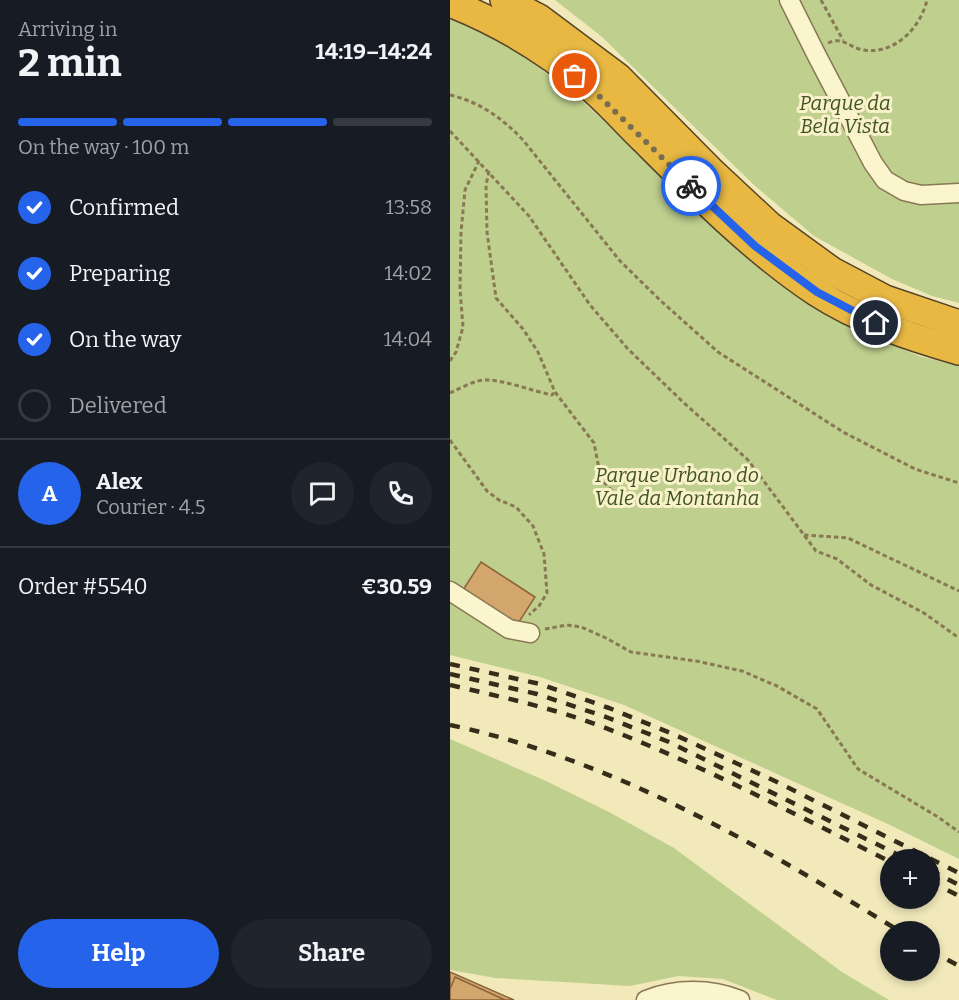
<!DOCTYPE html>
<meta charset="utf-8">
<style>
:root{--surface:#171b24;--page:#20242c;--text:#f1f3f6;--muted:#9ea1a6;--line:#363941;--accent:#2563eb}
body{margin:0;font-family:Bitter,serif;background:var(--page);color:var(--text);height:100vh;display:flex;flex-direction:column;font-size:22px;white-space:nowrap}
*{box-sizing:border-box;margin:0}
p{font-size:20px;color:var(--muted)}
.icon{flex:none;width:33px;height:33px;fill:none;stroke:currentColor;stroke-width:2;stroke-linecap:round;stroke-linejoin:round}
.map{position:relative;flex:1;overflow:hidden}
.drawer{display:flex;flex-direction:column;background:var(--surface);width:450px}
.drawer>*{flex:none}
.buttons{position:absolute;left:430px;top:849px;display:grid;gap:12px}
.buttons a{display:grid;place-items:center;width:60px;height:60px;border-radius:50%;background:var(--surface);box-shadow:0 3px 9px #0003;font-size:30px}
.pin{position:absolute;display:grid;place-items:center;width:51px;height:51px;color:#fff;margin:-26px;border:3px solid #fff;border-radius:50%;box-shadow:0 2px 6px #0007}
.courier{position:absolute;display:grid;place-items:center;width:60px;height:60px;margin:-30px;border:4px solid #2563eb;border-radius:50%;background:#fff;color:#222;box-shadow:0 2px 8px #0007}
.headline em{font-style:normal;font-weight:700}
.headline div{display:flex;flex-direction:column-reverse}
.headline{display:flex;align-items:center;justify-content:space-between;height:102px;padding:0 18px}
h1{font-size:39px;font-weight:700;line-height:45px}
.bar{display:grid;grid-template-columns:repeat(4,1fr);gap:9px 6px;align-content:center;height:72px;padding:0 18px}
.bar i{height:8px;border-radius:4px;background:var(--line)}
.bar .current{background:var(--accent)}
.bar p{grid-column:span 4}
.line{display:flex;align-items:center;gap:15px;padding:0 18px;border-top:2px solid var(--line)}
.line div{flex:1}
.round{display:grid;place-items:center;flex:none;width:63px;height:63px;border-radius:32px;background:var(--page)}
ol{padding:0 18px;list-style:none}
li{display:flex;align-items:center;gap:18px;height:66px}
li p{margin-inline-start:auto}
li .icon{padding:6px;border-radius:50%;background:var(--accent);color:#fff;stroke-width:4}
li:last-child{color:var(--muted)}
li i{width:33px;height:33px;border:3px solid var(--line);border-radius:50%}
.button{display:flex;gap:12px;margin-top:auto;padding:12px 18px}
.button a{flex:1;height:69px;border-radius:36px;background:var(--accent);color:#fff;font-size:24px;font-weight:700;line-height:69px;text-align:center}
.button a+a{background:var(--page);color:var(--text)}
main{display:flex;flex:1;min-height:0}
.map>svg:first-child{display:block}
.green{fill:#becf8e}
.building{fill:#d2a66d;stroke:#896438;stroke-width:1.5}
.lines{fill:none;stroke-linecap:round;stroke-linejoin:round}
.minor-casing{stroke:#887854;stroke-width:21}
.highway-casing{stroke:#554429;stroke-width:30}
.path{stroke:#887854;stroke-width:3;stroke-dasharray:4.5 3;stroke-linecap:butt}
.minor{stroke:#fbf5ce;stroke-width:18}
.highway{stroke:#e8b843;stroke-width:27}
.rail{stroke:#362c1a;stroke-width:4.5;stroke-dasharray:10 10;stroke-linecap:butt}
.done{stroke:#776e52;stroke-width:6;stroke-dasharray:0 10.8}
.route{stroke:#2563eb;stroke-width:8}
.labels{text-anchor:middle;stroke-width:6;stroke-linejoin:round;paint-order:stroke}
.park-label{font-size:20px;font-style:italic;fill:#3f541f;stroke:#f8f1ca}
</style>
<main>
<section class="drawer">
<div class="headline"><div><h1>2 min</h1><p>Arriving in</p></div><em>14:19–14:24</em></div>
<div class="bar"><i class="current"></i><i class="current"></i><i class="current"></i><i></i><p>On the way · 100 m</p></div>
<ol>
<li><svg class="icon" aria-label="check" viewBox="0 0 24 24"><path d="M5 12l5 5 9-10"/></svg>Confirmed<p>13:58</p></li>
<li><svg class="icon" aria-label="check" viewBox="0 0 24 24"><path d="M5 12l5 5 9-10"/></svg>Preparing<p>14:02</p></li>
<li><svg class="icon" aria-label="check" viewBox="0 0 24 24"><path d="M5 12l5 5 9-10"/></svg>On the way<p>14:04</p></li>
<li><i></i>Delivered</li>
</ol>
<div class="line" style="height:108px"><b class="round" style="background:var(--accent);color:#fff">A</b><div><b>Alex</b><p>Courier · 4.5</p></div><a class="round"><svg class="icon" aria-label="chat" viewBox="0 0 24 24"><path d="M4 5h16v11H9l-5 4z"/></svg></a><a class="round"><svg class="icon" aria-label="phone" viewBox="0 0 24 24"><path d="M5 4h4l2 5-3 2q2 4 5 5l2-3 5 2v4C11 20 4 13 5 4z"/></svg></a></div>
<div class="line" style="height:78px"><div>Order #5540</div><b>€30.59</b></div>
<div class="button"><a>Help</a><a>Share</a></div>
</section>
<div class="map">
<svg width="509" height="1000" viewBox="0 0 509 1000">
<rect width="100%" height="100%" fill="#f1e9ba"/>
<g class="green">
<polygon points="105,0 509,0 509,303 482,296 442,279 364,236 304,185 151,36"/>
<polygon points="0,17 45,39 80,61 111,84 140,108 278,240 350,299 408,330 469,356 509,366 509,859 438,824 174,705 90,677 0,655"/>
<polygon points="0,739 96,781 159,812 224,848 392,972 439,1000 327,1000 273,979 228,976 180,986 46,978 0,970"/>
</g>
<g class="building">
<polygon points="31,562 85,597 67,625 13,590"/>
<polygon points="0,972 64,1000 0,1000"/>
<polygon points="5,977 55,1000 0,1000 0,989"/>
</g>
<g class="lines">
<defs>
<g id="minor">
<polyline points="339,0 366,54 423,163 435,180 454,191 471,195 509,193"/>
<polyline points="0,591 59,629 80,633"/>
<path d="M196 1000C225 988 261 988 290 1000"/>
</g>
<g id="highway">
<polyline points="54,0 89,18 168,77 262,172 320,226 382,271 435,299 509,324"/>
<path d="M0 3C51 23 98 52 140 87 160 104 177 124 195 141 249 195 303 250 366 292 409 320 460 337 509 351"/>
</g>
</defs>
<use href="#minor" class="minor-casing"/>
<use href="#highway" class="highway-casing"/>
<g class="path">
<polyline points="371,0 393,40"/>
<path d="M378 43C392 36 399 47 413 50 444 55 470 29 477 0"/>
<path d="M0 95C30 102 52 118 73 140L170 261 212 302 268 352 393 432 465 469 509 483"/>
<polyline points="0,131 79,216 140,305 178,349 233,402 298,460 366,551 387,559 421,585 474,613 509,638"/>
<polyline points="39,171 36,185 37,232 46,298 73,329 88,352 105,392 144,443 151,479 169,498"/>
<polyline points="0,361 6,352 13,327 10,289 11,232 15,190 29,161"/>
<path d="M0 393C11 388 24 380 36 380 55 380 82 391 102 395L105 392"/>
<polyline points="0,440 37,491 49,500 66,507 83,526 94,554 97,593 89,606 79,615"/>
<polyline points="354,535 398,538 509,591"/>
<polyline points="95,629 117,625 131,627 156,638 181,652 246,661 292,671 327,686 367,709 408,769 488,817 509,832"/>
</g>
<use href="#minor" class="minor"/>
<use href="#highway" class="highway"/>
<g class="rail">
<polyline points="0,664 90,684 159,708 223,734 327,782 509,873"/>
<polyline points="0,674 87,694 156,717 219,742 459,860"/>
<path d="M0 685C52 697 103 708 153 727 252 765 346 815 441 862"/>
<path d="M0 725C164 760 309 845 451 932"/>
<polyline points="480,870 509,885"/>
<polyline points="480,881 509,896"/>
<polyline points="480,950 509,966"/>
</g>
</g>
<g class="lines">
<polyline class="done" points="125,76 141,88 241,186"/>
<polyline class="route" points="241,186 305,246 367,292 426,323"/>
</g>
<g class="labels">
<g class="park-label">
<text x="395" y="110">Parque da<tspan x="395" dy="23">Bela Vista</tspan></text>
<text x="227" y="482">Parque Urbano do<tspan x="227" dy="23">Vale da Montanha</tspan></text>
</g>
</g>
</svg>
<div class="buttons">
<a>+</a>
<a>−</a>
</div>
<div class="pin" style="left:125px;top:76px;background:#ea580c"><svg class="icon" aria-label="bag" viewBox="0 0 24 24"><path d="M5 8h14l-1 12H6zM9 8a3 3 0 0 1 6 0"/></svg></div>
<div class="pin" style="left:426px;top:323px;background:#1f2937"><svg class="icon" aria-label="home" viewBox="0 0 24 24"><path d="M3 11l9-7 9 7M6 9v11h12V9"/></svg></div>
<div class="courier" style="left:241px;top:186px"><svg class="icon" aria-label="bike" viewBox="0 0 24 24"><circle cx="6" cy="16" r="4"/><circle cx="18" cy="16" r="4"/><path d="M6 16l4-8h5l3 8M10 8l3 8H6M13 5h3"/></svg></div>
</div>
</main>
